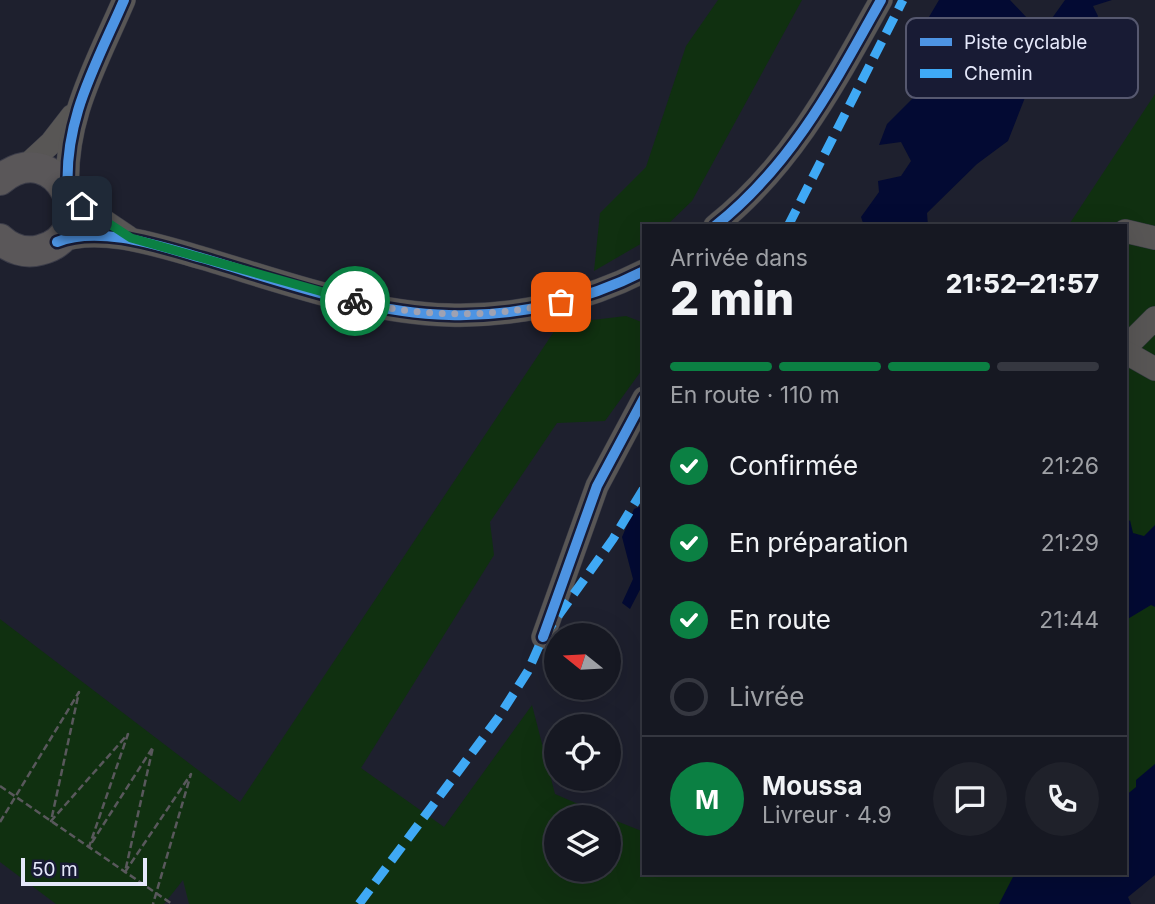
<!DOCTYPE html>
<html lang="fr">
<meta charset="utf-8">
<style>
:root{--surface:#161822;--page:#1f212a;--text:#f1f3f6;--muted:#9ea0a5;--line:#353740;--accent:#0b8043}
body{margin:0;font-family:Inter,sans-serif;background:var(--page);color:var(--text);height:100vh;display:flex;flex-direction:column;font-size:26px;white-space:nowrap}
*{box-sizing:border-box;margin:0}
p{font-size:23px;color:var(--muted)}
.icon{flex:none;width:38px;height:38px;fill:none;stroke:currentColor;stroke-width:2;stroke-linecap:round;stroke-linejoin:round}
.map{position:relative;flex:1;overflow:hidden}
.drawer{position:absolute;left:642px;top:224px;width:485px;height:651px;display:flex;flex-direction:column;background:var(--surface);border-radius:0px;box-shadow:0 7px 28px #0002,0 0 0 2px var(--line)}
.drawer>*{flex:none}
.needle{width:46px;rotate:288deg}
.tools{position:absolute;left:544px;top:623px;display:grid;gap:14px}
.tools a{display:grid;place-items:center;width:77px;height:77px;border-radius:50%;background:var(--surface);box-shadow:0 7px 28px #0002,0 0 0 2px var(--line);font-size:35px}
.scale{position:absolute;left:21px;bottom:18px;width:126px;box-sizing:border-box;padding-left:7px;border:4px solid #e5e8fa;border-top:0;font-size:19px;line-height:24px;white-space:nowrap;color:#e5e8fa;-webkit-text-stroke:5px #181b34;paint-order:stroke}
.pin{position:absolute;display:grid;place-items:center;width:60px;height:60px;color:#fff;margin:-30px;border-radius:14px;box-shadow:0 4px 10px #0006}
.courier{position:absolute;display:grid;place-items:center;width:70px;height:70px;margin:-35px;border:5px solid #0b8043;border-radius:50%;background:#fff;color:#222;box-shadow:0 2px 9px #0007}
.overview em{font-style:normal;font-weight:800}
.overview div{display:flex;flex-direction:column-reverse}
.overview{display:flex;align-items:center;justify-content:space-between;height:119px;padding:0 28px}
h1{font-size:46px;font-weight:800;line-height:52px}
.bar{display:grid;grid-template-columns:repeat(4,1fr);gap:10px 7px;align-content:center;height:84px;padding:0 28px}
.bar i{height:9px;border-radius:5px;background:var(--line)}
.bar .active{background:var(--accent)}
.bar p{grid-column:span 4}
.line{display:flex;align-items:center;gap:18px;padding:0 28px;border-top:2px solid var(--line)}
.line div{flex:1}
.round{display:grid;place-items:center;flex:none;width:74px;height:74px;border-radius:37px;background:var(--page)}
ol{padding:0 28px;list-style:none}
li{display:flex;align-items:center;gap:21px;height:77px}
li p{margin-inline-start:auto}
li .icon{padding:7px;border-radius:50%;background:var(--accent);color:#fff;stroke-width:4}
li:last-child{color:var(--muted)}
li i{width:38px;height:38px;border:4px solid var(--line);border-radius:50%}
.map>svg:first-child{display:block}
.green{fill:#103010}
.water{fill:#030a33}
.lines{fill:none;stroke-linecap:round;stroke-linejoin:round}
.minor-casing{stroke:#3c3d49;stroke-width:24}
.major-casing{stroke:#3c3d49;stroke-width:32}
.path{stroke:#59585c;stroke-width:2.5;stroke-dasharray:7 3.5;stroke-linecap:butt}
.minor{stroke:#585655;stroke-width:23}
.major{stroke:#5a5759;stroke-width:30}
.quiet{stroke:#3fa9f5;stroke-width:9;stroke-dasharray:18 9;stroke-linecap:butt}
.cycleway-casing{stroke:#181b34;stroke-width:15}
.cycleway{stroke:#4d94e3;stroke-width:10}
.done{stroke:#9fa2b3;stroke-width:7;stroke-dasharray:0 12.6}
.route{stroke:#0b8043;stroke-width:9}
.key{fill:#181b34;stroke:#56586f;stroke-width:2}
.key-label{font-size:19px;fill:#e5e8fa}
</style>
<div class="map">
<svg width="1155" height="904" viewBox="0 0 1155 904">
<rect width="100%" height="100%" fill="#1e202e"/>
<g class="green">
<polygon points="718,0 802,0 692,201 666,226 644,226 644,242 594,271 600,213 646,167 686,46"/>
<polygon points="1155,94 1155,811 1125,845 1125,226 1068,226"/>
<polygon points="626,316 644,323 644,367 605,421 557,423 490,522 494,555 361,768 444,827 532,705 555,794 608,817 556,817 556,870 609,870 609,818 644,832 644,873 1014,873 1024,904 189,904 183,880 164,904 56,904 0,862 0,619 240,802 559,324"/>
</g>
<g class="water">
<polygon points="939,0 1010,0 1028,19 1050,21 1065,0 1112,0 1093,6 1098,16 1092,27 1075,19 1060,28 1069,43 1048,58 1026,95 1008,141 977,164 927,213 928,226 864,226 861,217 879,192 878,181 901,176 911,161 901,142 879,145 887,124 920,91 905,70 916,39"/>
<polygon points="644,505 644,582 630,609 622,603 633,579 622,537 634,509"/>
<polygon points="1130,520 1133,533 1144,536 1155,525 1155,607 1151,605 1126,620 1125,623 1125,526"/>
<polygon points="1155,764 1155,875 1128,897 1131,904 999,904 1015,873 1046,876 1047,873 1125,873 1125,796 1136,787 1136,780"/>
</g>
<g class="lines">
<defs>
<g id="minor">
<polyline points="24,168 51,143 72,116"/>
<path d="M68 193C63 120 96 65 124 0"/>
<polyline points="70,198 128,237"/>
<path d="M715 226C792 165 834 84 881 0"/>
<polyline points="1125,231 1155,238"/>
<path d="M57 242C99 225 160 246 202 258 280 281 367 313 449 315 516 317 585 301 644 271"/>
<polyline points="1125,348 1155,318"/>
<polyline points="1125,352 1155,369"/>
<polyline points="543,637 597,486 644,398"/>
</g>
<path id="major" d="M0 180C57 132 105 234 40 250 25 254 11 249 0 239"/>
</defs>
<use href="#minor" class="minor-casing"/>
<use href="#major" class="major-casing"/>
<g class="path">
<polyline points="0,786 172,904"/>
<polyline points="0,822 79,692 51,821 128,734 89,847 153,747 125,872 191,774 153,904"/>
</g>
<use href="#minor" class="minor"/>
<use href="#major" class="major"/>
<g class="quiet">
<polyline points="788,226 903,0"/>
<polyline points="359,904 498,718 528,671 543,637 613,539 644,488"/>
</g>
<defs>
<g id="cycleway">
<path d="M68 193C63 120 96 65 124 0"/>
<path d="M715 226C792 165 834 84 881 0"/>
<path d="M57 242C99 225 160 246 202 258 280 281 367 313 449 315 516 317 585 301 644 271"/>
<polyline points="543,637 597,486 644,398"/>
</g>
</defs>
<use href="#cycleway" class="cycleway-casing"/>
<use href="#cycleway" class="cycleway"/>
</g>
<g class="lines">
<path class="done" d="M355 301C426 318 490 318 561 302"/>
<polyline class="route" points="82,206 131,238 355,301"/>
</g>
<rect x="906" y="18" width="232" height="80" rx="10" class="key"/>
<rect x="920" y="38" width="32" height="8" fill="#4d94e3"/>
<rect x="920" y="69" width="32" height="9" fill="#3fa9f5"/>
<g class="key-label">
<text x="964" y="49">Piste cyclable</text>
<text x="964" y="80">Chemin</text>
</g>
</svg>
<div class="tools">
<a><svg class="needle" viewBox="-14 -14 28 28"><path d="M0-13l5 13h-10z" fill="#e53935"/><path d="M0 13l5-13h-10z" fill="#9ea0a5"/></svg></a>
<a><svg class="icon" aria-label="locate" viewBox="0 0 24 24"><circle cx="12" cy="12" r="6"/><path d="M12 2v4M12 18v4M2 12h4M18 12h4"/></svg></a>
<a><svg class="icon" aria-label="layers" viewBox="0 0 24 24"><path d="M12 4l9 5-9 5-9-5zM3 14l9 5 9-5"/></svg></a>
</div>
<div class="scale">50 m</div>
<div class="pin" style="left:561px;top:302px;background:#ea580c"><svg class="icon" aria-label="bag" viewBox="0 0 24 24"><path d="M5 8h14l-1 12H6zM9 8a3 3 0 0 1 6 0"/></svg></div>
<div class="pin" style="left:82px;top:206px;background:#1f2937"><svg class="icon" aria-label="home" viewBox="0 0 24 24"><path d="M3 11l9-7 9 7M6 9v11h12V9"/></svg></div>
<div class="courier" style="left:355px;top:301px"><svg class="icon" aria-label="bike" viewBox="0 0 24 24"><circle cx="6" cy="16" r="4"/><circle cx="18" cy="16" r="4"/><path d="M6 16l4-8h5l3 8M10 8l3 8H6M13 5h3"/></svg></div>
<section class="drawer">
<div class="overview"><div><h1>2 min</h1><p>Arrivée dans</p></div><em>21:52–21:57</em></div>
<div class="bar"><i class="active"></i><i class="active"></i><i class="active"></i><i></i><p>En route · 110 m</p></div>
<ol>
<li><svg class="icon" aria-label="check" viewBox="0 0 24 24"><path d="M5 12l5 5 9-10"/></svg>Confirmée<p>21:26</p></li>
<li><svg class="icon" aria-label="check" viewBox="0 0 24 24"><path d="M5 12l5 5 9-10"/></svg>En préparation<p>21:29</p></li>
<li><svg class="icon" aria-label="check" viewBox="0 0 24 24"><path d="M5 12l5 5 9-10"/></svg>En route<p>21:44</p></li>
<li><i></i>Livrée</li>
</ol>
<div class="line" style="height:126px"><b class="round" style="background:var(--accent);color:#fff">M</b><div><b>Moussa</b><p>Livreur · 4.9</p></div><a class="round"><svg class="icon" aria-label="chat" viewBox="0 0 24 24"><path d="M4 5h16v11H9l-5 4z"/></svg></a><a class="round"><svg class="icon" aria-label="phone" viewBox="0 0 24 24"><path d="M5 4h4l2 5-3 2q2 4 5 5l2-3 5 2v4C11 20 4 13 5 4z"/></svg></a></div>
</section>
</div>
